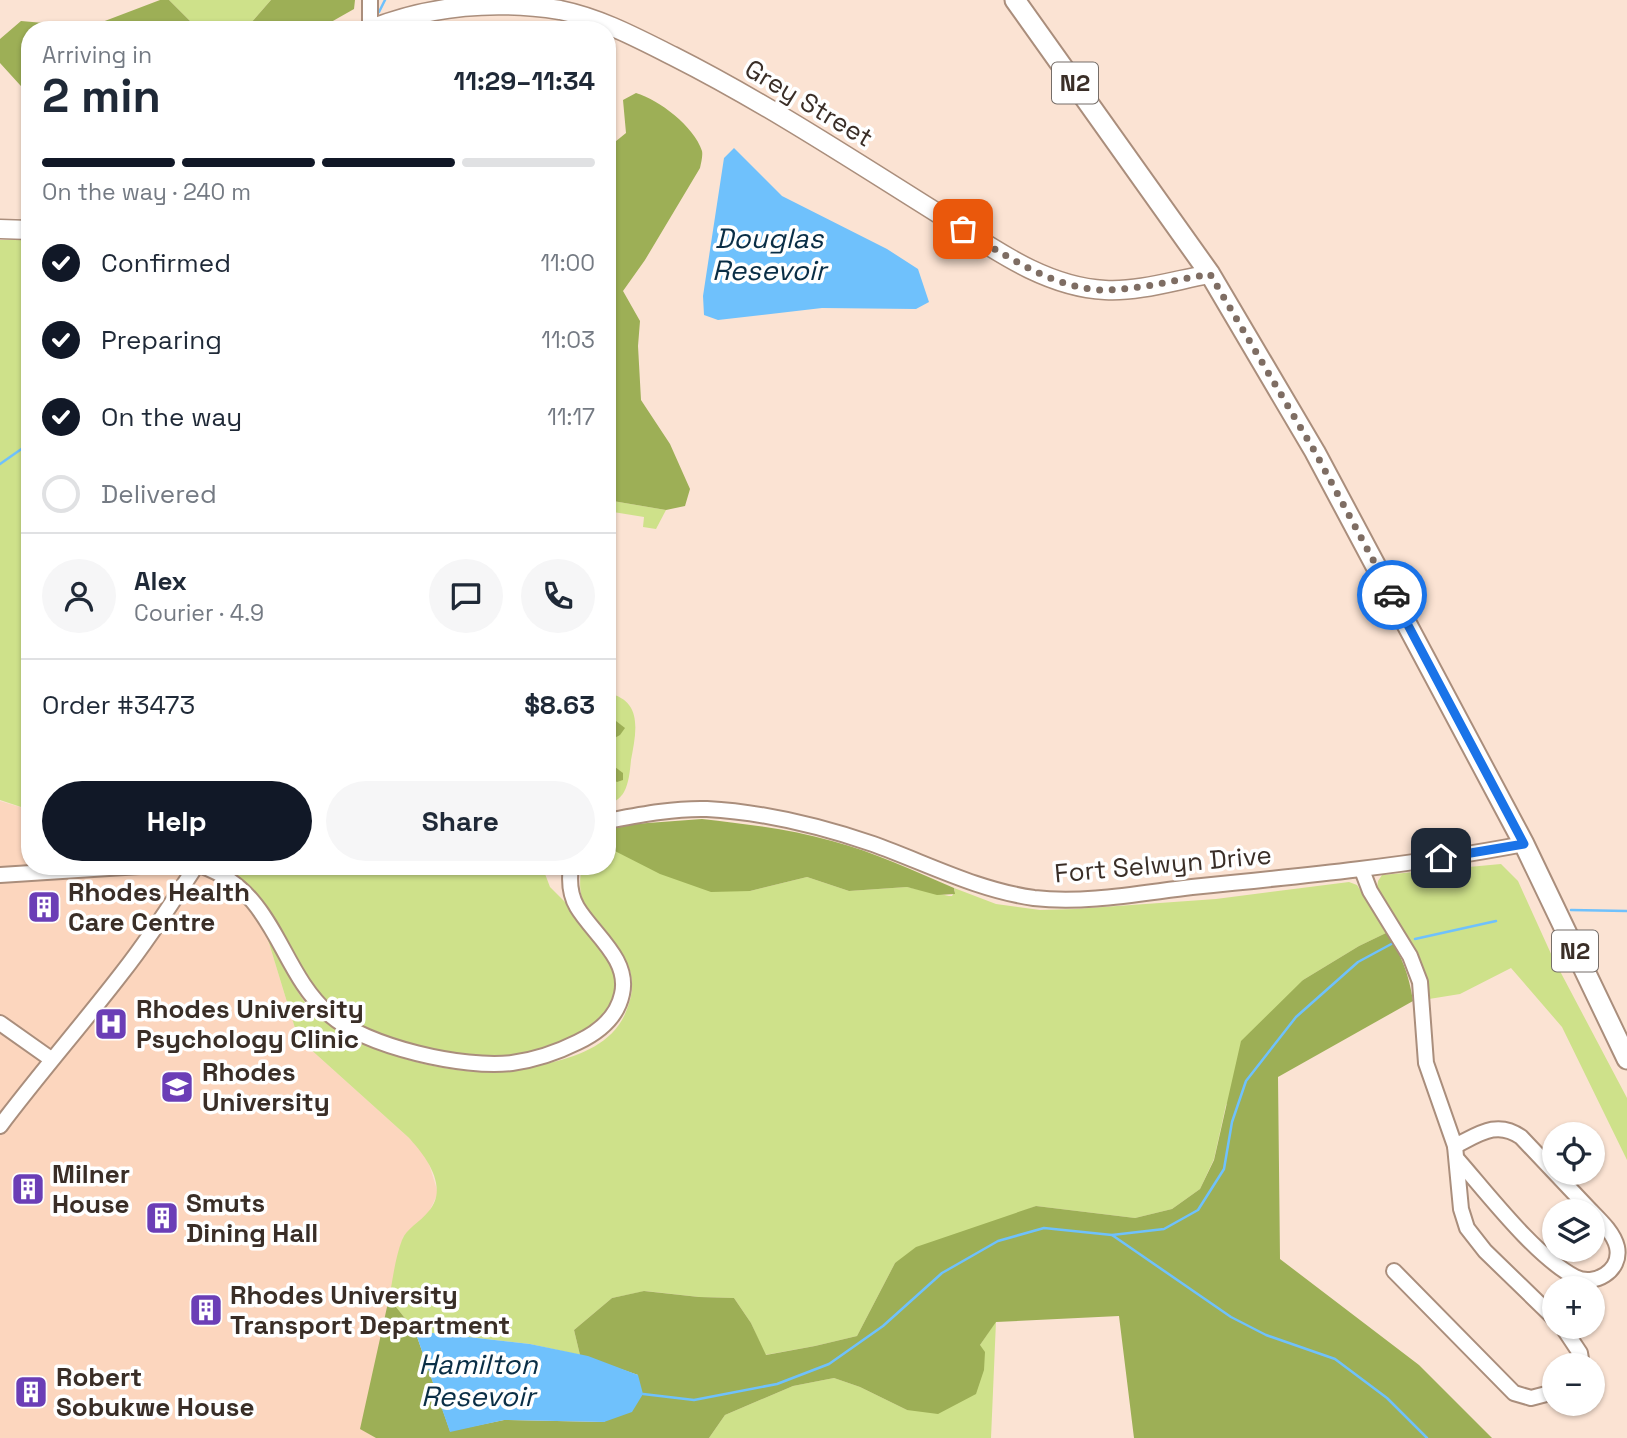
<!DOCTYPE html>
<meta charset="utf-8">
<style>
:root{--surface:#fff;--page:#f6f6f7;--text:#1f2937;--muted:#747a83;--line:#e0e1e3;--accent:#111827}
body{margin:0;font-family:"Space Grotesk",sans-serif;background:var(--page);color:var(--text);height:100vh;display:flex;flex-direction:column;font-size:26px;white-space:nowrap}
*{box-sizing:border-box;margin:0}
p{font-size:23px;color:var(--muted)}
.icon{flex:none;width:38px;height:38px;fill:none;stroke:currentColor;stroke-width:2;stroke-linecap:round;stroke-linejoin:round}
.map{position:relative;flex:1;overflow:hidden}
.details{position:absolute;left:21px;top:21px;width:595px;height:854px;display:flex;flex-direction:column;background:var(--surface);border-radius:28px;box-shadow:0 2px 5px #0004}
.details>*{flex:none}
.tools{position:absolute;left:1542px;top:1122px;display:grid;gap:14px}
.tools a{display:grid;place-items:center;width:63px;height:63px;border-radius:50%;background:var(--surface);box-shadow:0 2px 5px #0004;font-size:35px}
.pin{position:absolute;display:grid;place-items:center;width:60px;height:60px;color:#fff;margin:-30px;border-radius:14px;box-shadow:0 4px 10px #0006}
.courier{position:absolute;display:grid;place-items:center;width:70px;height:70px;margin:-35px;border:5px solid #1a73e8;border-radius:50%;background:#fff;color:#222;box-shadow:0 2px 9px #0007}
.head em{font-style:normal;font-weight:800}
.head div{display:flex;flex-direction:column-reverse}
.head{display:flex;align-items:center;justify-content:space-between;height:119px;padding:0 21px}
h1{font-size:46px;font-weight:800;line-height:52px}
.bar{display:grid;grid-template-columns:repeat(4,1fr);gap:10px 7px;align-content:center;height:84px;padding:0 21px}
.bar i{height:9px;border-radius:5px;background:var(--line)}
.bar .active{background:var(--accent)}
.bar p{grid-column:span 4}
.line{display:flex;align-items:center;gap:18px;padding:0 21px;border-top:2px solid var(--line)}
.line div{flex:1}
.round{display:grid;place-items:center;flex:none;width:74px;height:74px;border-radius:37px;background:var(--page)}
ol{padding:0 21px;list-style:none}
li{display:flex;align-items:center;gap:21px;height:77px}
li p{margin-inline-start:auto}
li .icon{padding:7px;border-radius:50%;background:var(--accent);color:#fff;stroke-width:4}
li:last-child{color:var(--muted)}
li i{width:38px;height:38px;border:4px solid var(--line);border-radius:50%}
.action{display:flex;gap:14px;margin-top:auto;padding:14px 21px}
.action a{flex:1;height:80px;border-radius:42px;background:var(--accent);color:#fff;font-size:28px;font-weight:800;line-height:80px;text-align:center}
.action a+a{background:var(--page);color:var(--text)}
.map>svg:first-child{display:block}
.built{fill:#fcd6be}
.green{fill:#cee18a}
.forest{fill:#9daf56}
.water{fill:#6fc1fc}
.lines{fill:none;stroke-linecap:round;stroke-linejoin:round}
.stream{stroke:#6fc1fc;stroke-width:2.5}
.minor-casing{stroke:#aa8e7c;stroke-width:18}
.major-casing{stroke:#aa8e7c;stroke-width:21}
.highway-casing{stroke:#aa8e7c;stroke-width:23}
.minor{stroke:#fff;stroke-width:14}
.major{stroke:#fff;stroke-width:18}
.highway{stroke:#fff;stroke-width:19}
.done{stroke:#7e6d63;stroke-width:7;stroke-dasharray:0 12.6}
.route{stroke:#1a73e8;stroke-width:9}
.labels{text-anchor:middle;stroke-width:7;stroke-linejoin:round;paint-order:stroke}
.shield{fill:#fff;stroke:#756d68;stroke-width:2}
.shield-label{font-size:24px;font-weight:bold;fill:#3a2e27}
.street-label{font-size:26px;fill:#3a2e27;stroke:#fff}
.poi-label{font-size:26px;font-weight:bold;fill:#3a2e27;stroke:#fff;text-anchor:start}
.water-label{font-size:28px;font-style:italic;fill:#0a2e46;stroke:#fff}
</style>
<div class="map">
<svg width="1627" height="1438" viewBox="0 0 1627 1438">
<rect width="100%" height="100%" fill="#fbe3d3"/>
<polygon class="built" points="0,801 30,810 30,866 153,866 155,872 188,870 202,873 231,890 256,916 265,930 298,1038 408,1137 420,1149 429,1164 438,1193 429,1212 403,1237 361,1429 376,1438 0,1438"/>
<g class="green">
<polygon points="169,0 271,0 250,24 233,30 212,30 192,23"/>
<polygon points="482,22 525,30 438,30"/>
<polygon points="30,239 30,810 0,800 0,240"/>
<polygon points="607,500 666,510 656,529 643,527 644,517 607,511"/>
<path d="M607 693C644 700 636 733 631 760 630 770 629 783 624 792 620 799 614 802 607 805Z"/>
<path d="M607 847 750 891 807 877 849 891 907 887 949 896H952L955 891 954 888 996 904 1040 910 1075 909 1216 899 1349 882 1357 885 1386 933 1359 946 1303 980 1226 1105 1214 1159 1200 1189 1172 1209 1135 1218 1036 1206 895 1263 857 1336 815 1346 765 1355 751 1323 734 1298 699 1297 645 1291 612 1298 574 1330 580 1355 530 1344 415 1331 389 1298C393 1279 395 1258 402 1240 406 1229 421 1221 428 1212 450 1188 426 1156 408 1137L298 1038 265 930C280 957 296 999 321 1019 363 1052 443 1074 496 1072 516 1071 534 1067 553 1062 582 1055 613 1042 625 1014 652 952 594 943 582 898 579 888 580 876 582 866H607Z"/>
<path d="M1501 864 1518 881 1552 956 1627 1098V1160L1562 1027 1511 968 1460 994 1429 999C1424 946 1398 932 1377 888L1378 881 1382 875Z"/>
<polygon points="217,866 542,866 550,887 567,904 611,965 616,979 615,997 608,1013 592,1028 547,1049 510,1057 473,1057 433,1050 387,1039 355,1026 329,1008"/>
<polygon points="996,1321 991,1438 709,1438 725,1415 793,1386 834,1378 860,1387 907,1410 980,1345"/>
</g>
<g class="forest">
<polygon points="160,0 169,0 192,23 212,30 30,30 30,96 0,63 0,39 21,21 89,27"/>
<polygon points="271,0 355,0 354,9 317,30 233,30 250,24"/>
<path d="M636 93C659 100 694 126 702 151 703 156 701 163 700 168L645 260 623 291 640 321 638 346 641 400 670 444 690 489 685 506 666 510 607 500V145L610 146 626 133 623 100Z"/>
<polygon points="616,721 625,728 620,735 609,741 607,735 611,723"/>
<polygon points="607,761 623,773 623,780 617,782 607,776"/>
<path d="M702 819C746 824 789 829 832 841 874 852 914 871 954 888L955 894 937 895 907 887 849 891 807 877 750 891 711 892 660 874 607 847V831L621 825Z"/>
<path d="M1386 933C1402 955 1409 975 1413 1001L1278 1077 1280 1259 1419 1365 1492 1438H1134L1119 1316 996 1322 980 1345 985 1352 984 1370 976 1394 938 1414 907 1410 860 1387 834 1378 793 1386 725 1415 709 1438H376L360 1429 389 1298 415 1331 450 1431 504 1420 604 1422 638 1375 580 1355 574 1330 612 1298 644 1291 699 1297 734 1298 751 1323 766 1355 815 1346 857 1336 895 1263 916 1247 1036 1206 1135 1218 1172 1209 1200 1189 1214 1160 1241 1041 1303 980 1359 946Z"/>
</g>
<g class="water">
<polygon points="734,148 782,196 887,249 918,269 929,302 916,309 822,308 718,320 704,315 703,296 724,158"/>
<polygon points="415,1331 530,1344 588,1356 638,1375 643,1394 632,1412 604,1422 504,1420 450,1432"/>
</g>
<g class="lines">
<g class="stream">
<polyline points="379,12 385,0"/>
<polyline points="0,464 30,443"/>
<polyline points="1571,910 1627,911"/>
<polyline points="1415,939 1496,921"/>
<polyline points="1112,1235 1231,1317 1266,1335 1335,1359 1387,1398 1427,1438"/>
<polyline points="643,1394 694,1400 777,1384 829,1364 883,1326 942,1273 998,1241 1044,1228 1112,1235 1164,1229 1198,1210 1224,1169 1232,1122 1246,1081 1296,1017 1358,962 1395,942"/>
</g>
<defs>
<g id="minor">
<polyline points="370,29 370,0"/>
<path d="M607 821C639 815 674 808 707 809 763 812 820 826 873 844 926 863 977 890 1034 898 1085 904 1141 893 1192 887 1303 876 1414 865 1524 844"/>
<path d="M202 866C278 894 277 969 330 1015 367 1047 464 1069 512 1063 534 1060 558 1052 578 1042 599 1032 617 1018 622 994 630 959 593 934 577 907 570 895 569 880 571 866"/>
<polyline points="1362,870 1370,891 1410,956 1420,982 1426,1063 1455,1146 1461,1209 1467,1228 1485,1251 1554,1318"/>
<polyline points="0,875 140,866"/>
<polyline points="0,1023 51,1059"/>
<path d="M0 1126C39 1074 82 1025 122 973 149 939 172 903 196 866"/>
<path d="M1455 1146C1479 1134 1497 1120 1521 1137L1591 1211"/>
<path d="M1458 1160C1487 1193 1536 1257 1575 1277 1594 1287 1622 1271 1617 1247 1614 1234 1602 1222 1592 1212"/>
<polyline points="1394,1271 1514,1393 1531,1398 1554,1392"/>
<polyline points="1562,1326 1580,1353 1582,1365"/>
</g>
<g id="major">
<path d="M368 30C430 5 495 0 560 10 600 18 637 38 673 56 766 103 854 161 942 216 991 247 1044 287 1105 290 1139 292 1176 280 1210 274"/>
<polyline points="0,229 30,230"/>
</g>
<polyline id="highway" points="1015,0 1210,274 1315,452 1524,844 1627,1059"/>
</defs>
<use href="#minor" class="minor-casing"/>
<use href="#major" class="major-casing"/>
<use href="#highway" class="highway-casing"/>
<use href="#minor" class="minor"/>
<use href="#major" class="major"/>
<use href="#highway" class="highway"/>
</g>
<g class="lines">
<path class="done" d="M963 229C1004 255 1057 291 1107 290 1141 289 1176 280 1210 274L1315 452 1392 595"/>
<polyline class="route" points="1392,595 1524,844 1441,858"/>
</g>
<defs>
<symbol id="building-square" viewBox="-11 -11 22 22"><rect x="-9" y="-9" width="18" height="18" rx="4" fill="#6b3eb6" stroke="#fff"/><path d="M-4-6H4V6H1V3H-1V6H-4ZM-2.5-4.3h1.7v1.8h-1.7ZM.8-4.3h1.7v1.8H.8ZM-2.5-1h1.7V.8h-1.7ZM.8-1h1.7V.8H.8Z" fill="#fff"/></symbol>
<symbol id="hospital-square" viewBox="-11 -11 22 22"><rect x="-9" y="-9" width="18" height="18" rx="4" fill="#6b3eb6" stroke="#fff"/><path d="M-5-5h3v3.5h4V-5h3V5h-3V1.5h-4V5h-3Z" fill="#fff"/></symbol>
<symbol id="university-square" viewBox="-11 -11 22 22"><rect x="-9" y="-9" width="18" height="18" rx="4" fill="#6b3eb6" stroke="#fff"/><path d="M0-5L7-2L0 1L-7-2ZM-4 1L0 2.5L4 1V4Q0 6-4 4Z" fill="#fff"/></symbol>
</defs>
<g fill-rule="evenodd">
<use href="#building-square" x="25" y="888" width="38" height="38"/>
<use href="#hospital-square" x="92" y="1005" width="38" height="38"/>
<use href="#university-square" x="158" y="1068" width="38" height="38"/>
<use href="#building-square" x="9" y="1170" width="38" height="38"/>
<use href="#building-square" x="143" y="1199" width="38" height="38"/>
<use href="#building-square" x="187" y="1291" width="38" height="38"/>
<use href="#building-square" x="12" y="1373" width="38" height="38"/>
</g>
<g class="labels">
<g class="shield">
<rect x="1052" y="62.5" width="46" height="41" rx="5"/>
<rect x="1552" y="930.5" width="46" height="41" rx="5"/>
</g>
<g class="shield-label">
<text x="1075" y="91">N2</text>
<text x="1575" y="959">N2</text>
</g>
<g class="street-label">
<text transform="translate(809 103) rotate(31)" y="9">Grey Street</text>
<text transform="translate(1163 864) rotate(-5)" y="9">Fort Selwyn Drive</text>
</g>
<g class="poi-label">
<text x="68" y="901">Rhodes Health<tspan x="68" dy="30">Care Centre</tspan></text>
<text x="136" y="1018">Rhodes University<tspan x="136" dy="30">Psychology Clinic</tspan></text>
<text x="202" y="1081">Rhodes<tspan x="202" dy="30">University</tspan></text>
<text x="52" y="1183">Milner<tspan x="52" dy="30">House</tspan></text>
<text x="186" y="1212">Smuts<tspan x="186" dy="30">Dining Hall</tspan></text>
<text x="230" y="1304">Rhodes University<tspan x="230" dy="30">Transport Department</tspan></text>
<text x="56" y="1386">Robert<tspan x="56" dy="30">Sobukwe House</tspan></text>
</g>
<g class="water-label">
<text x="769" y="248">Douglas<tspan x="769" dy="32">Resevoir</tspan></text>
<text x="478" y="1374">Hamilton<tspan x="478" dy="32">Resevoir</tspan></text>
</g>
</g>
</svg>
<div class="tools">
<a><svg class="icon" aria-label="locate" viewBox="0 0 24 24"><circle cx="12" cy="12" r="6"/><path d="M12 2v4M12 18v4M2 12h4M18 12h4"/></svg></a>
<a><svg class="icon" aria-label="layers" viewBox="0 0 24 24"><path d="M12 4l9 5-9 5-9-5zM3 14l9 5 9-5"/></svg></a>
<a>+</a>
<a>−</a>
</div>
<div class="pin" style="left:963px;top:229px;background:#ea580c"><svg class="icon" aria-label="bag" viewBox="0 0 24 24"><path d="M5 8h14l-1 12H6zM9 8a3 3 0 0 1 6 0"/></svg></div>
<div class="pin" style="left:1441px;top:858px;background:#1f2937"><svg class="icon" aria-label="home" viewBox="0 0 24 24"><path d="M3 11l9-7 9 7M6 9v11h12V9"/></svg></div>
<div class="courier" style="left:1392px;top:595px"><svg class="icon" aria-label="car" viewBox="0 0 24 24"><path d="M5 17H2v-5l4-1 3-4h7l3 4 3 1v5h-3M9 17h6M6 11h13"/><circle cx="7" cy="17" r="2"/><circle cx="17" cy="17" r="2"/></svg></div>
<section class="details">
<div class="head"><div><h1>2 min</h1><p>Arriving in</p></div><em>11:29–11:34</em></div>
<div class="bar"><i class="active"></i><i class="active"></i><i class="active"></i><i></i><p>On the way · 240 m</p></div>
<ol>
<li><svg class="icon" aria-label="check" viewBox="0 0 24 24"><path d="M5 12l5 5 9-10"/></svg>Confirmed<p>11:00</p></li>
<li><svg class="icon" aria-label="check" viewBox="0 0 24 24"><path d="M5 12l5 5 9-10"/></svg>Preparing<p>11:03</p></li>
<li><svg class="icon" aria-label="check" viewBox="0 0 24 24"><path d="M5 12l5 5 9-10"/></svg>On the way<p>11:17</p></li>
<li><i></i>Delivered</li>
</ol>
<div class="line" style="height:126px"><a class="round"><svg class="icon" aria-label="person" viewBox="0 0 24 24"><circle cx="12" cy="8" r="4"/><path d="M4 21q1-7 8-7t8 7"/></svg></a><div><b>Alex</b><p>Courier · 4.9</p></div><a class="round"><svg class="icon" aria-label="chat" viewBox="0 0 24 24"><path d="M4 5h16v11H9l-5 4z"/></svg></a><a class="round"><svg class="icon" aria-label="phone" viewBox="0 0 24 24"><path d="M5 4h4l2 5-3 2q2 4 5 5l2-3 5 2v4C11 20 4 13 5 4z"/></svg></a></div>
<div class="line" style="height:91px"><div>Order #3473</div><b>$8.63</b></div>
<div class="action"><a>Help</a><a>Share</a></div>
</section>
</div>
